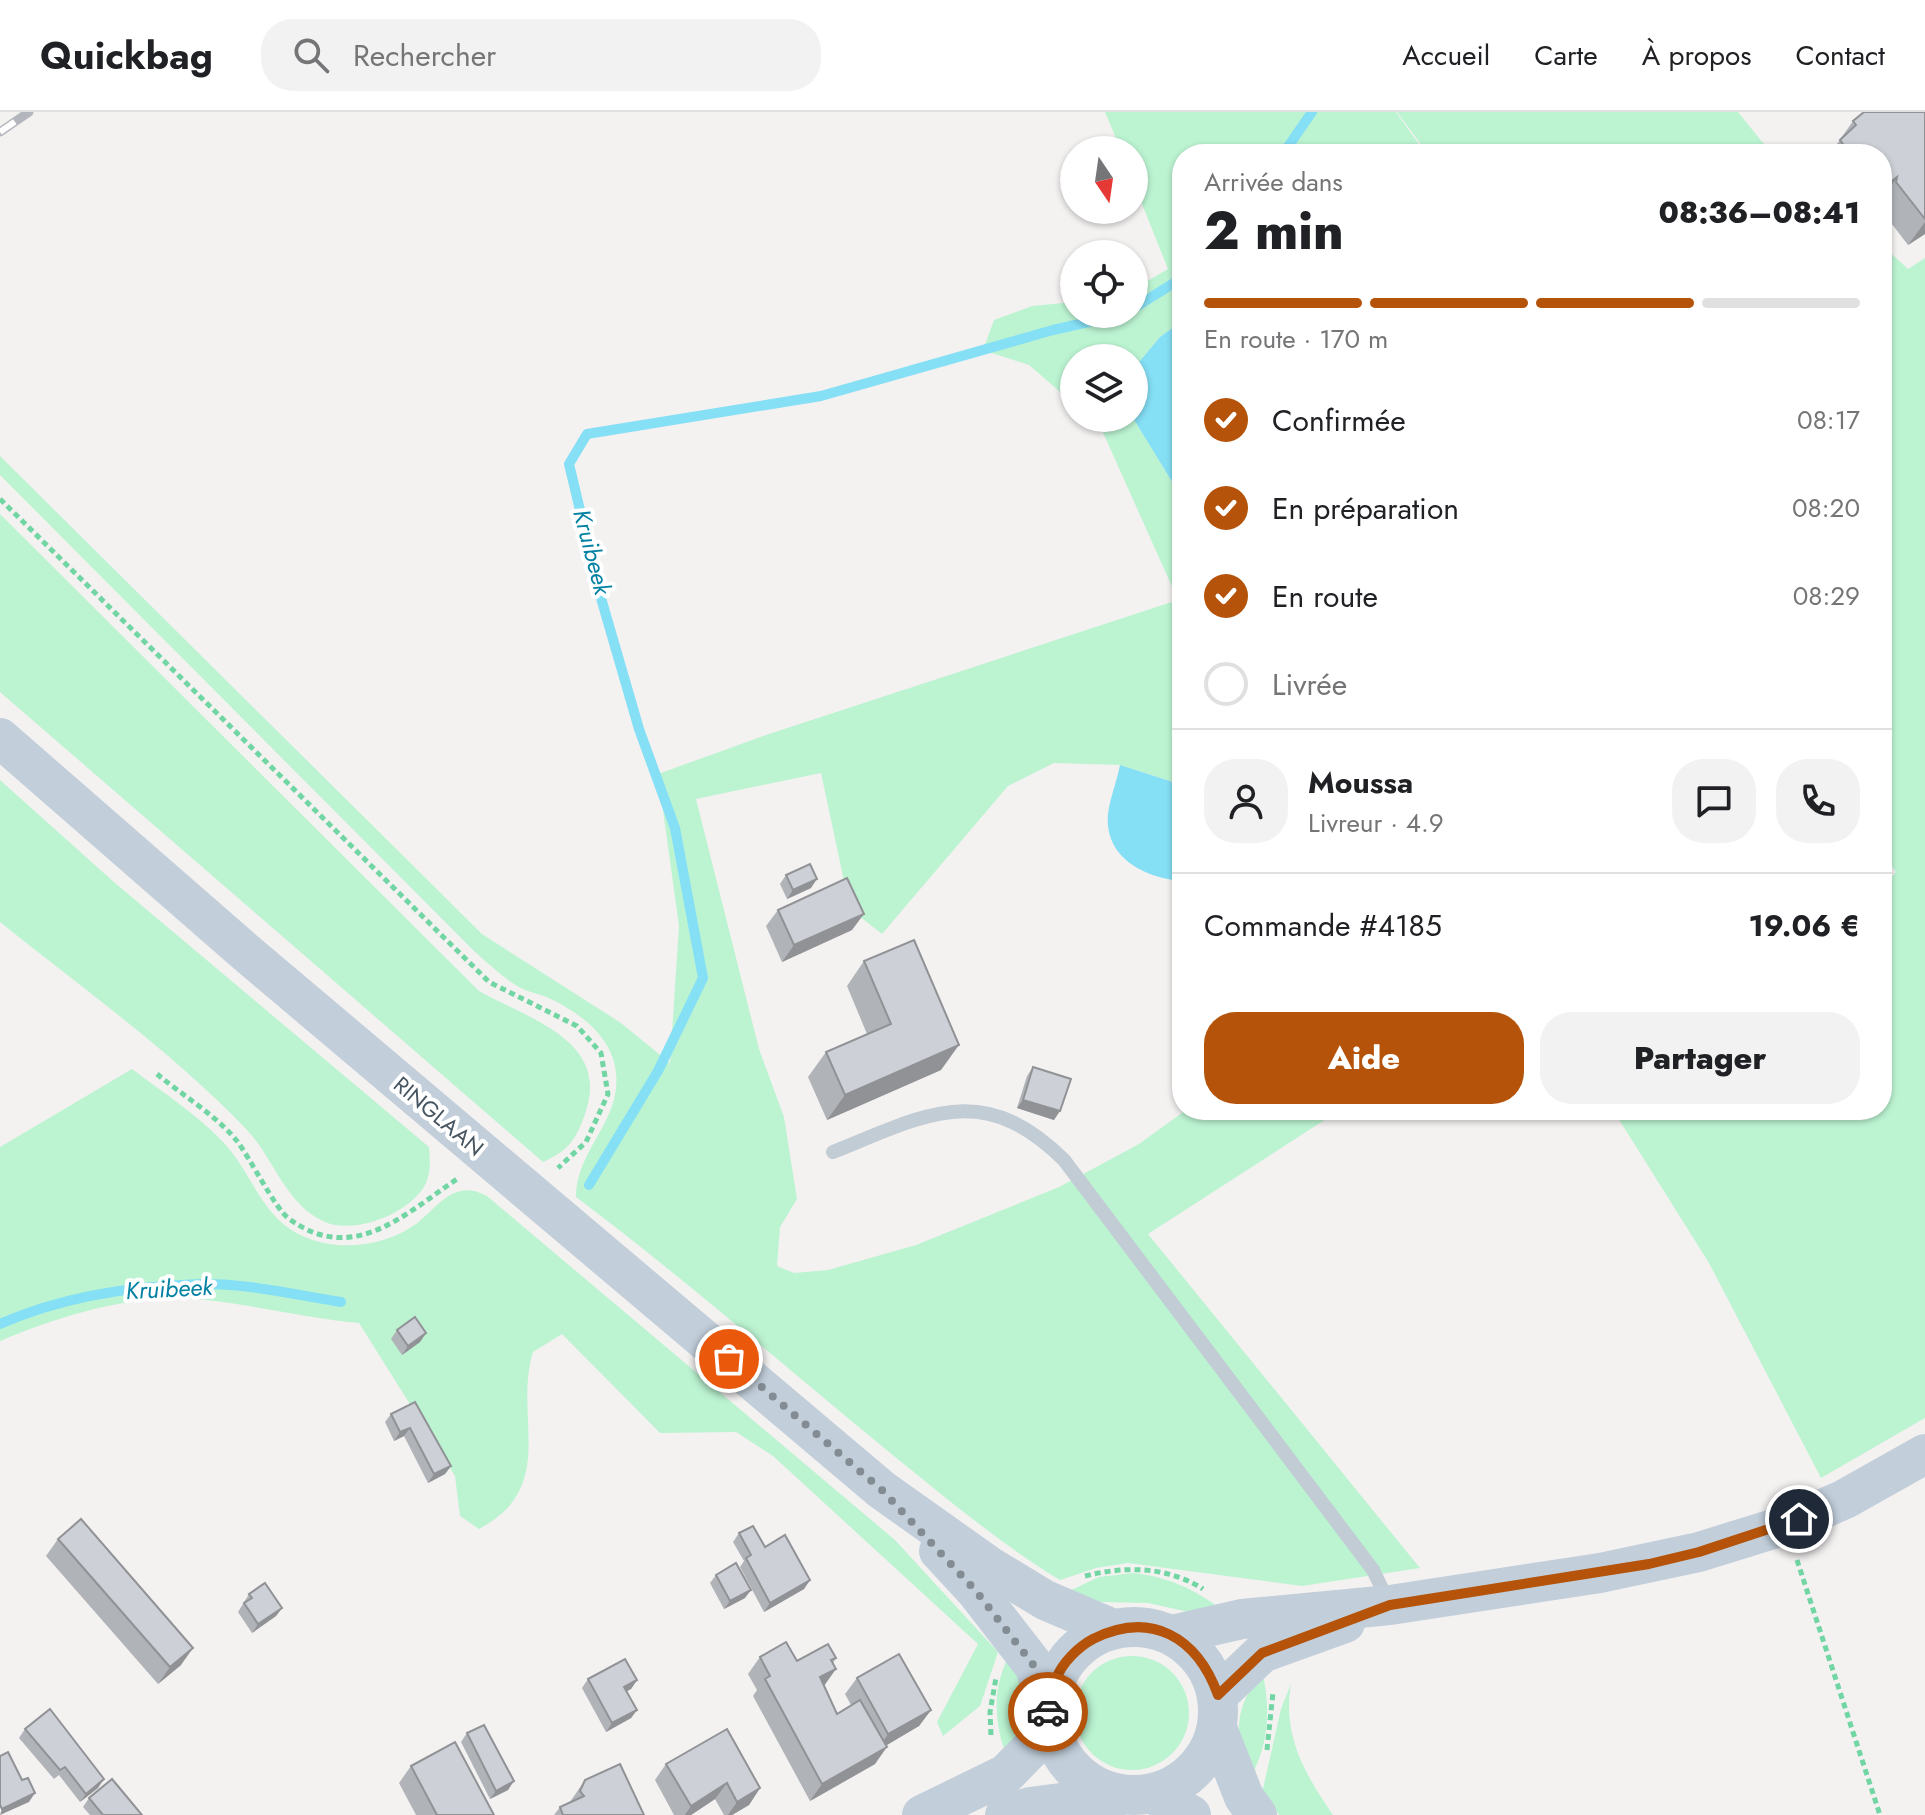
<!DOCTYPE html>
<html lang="fr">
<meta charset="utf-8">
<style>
:root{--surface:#fff;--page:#f2f2f2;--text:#202124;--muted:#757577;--line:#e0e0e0;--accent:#b45309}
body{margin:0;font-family:Jost,sans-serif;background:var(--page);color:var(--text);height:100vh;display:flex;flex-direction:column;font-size:30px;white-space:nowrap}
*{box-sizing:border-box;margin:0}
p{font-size:26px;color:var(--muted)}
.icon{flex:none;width:44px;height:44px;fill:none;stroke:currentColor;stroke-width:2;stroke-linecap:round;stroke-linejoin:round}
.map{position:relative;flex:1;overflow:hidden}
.drawer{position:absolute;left:1172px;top:32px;width:720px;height:976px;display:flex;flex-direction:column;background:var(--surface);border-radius:32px;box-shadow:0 2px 6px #0004}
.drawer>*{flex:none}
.needle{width:52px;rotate:167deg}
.buttons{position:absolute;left:1060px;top:24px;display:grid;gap:16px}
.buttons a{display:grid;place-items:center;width:88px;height:88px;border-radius:50%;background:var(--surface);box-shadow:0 2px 6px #0004;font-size:40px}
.pin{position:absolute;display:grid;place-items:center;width:68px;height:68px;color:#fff;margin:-34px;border:4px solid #fff;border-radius:50%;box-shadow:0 2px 8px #0007}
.courier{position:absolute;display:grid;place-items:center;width:80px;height:80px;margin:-40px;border:6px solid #b45309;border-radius:50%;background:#fff;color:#222;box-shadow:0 2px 10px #0007}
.summary em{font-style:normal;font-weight:800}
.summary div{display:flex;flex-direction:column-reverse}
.summary{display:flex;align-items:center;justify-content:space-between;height:136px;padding:0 32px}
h1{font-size:52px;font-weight:800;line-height:60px}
.bar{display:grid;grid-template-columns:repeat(4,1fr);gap:12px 8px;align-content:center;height:96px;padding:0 32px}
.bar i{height:10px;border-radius:6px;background:var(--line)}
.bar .current{background:var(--accent)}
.bar p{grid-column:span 4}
.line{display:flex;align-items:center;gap:20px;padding:0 32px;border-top:2px solid var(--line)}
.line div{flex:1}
.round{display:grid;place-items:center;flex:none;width:84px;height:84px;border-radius:32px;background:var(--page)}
ol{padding:0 32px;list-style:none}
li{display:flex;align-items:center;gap:24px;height:88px}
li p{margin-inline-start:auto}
li .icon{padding:8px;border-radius:50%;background:var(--accent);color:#fff;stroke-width:4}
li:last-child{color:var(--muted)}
li i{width:44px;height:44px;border:4px solid var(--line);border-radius:50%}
.button{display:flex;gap:16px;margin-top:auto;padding:16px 32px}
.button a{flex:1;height:92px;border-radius:32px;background:var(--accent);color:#fff;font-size:32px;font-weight:800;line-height:92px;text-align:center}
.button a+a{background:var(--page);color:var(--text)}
header{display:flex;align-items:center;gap:48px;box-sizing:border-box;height:112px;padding:0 40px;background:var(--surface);border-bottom:2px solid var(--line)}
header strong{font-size:38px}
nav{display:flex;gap:44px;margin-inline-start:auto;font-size:28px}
.search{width:560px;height:72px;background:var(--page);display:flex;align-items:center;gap:20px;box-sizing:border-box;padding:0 28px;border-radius:32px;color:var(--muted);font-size:30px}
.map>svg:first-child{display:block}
.green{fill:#bcf4d2}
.water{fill:#85dff5}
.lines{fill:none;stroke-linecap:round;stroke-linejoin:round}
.stream{stroke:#85dff5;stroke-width:10}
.path{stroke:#71d6a3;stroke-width:5;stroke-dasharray:6 4;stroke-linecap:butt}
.lane{stroke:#c1ccd4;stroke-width:14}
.secondary{stroke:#c2cfdb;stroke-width:40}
.rail-casing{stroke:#b3b6bc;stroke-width:9}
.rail{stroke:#fff;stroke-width:6;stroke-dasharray:18;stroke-linecap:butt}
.wall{fill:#b0b3b8}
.shaded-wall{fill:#909296}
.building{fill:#cdd0d6;stroke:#909296;stroke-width:2}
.done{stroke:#848c93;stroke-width:8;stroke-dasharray:0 14.4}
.route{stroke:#b45309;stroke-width:10}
.labels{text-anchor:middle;stroke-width:8;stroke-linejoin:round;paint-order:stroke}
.street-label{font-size:22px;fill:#475561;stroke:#fff}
.water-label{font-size:24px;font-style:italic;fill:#0381a2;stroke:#fff}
</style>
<header>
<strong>Quickbag</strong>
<div class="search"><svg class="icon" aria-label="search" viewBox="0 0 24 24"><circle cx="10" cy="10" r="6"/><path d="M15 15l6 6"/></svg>Rechercher</div>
<nav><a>Accueil</a><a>Carte</a><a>À propos</a><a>Contact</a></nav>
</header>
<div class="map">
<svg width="1925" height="1703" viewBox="0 0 1925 1703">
<rect width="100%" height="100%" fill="#f4f1f1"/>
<g class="green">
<polygon points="1105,0 1396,0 1426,42 1182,42 1182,209 1160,225 1134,256 1134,246 1074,246 1074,292 1029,253 983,238 994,208 1032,194 1074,190 1074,202 1134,202 1134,177 1168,157 1134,72 1134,38 1121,38"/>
<polygon points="1397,0 1738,0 1772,42 1428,42"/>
<polygon points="1882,133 1908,157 1925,146 1925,1306 1821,1366 1709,1151 1613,998 1882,998 1882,775 1896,760 1882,741"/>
<path d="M1090 306H1133L1182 386V673L1120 653 1054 651 1008 674 882 822 850 797 821 661 696 687 759 937 784 1005 797 1087 780 1115 777 1154 794 1161 828 1158 916 1133 1059 1075 1139 1032 1186 998H1340L1148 1122 1420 1456 1302 1474 1128 1451 1096 1456 1060 1468C999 1431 945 1385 889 1340 785 1255 684 1166 576 1085 576 1050 601 1025 612 994 629 943 595 909 553 888 542 882 529 881 519 875 503 866 489 852 475 840L0 363V344L482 822 621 911 670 951 679 814 658 662 769 622 1178 488 1101 316Z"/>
<path d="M0 402 479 879C531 908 611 929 585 1002 576 1028 568 1039 543 1050L0 580Z"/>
<path d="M0 668 115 771 429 1035C430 1047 431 1059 426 1071 412 1101 355 1123 325 1110 285 1092 275 1048 247 1018 174 941 83 877 0 810Z"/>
<path d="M132 957C162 980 197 1002 223 1030 253 1061 261 1107 305 1125 339 1140 386 1134 416 1112 439 1094 454 1066 487 1084L895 1428 998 1540 980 1594 943 1624 937 1610 978 1532 773 1344 736 1320 660 1321 562 1222 533 1240C513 1305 559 1375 479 1417L460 1404 455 1364 359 1211C304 1206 251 1192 196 1187 133 1181 57 1205 0 1229V1035Z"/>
<path d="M1133 1461C1166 1464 1197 1478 1222 1498L1193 1501 1148 1491 1101 1490 1065 1481 1099 1465Z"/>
<path d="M1012 1539C1024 1584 1033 1603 1007 1645 993 1610 992 1571 1012 1539Z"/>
<circle cx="1132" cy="1601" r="57"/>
<path d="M1262 1559C1271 1596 1269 1633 1250 1666 1233 1623 1234 1597 1262 1559Z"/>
<path d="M1291 1572C1282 1624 1305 1662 1333 1703H1279L1262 1681 1281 1597Z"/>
</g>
<g class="water">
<polygon points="1182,209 1182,386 1133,306 1134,256 1160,225"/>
<path d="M1120 653 1182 673V769C1145 766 1104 746 1108 702 1110 686 1117 669 1120 653Z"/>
</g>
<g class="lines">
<g class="stream">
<polyline points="1283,42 1312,0"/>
<polyline points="1134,196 1182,166"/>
<polyline points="589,1073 658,959 703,866 675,716 639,617 601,486 569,352 587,322 821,284 1053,218 1124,202"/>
<path d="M0 1212C61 1185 133 1174 200 1172 247 1171 295 1183 341 1190"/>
</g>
<g class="path">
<polyline points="0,387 489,870 577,914 601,941 608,982 586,1030 558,1056"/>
<path d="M157 962C182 983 217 1004 237 1029 250 1046 275 1096 288 1106 352 1154 404 1103 457 1067"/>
<polyline points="1797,1448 1880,1703"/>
<path d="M1085 1464C1125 1454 1167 1454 1203 1477"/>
<polyline points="991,1623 990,1600 996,1566"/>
<polyline points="1267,1638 1273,1580"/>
</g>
<path class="lane" d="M833 1040C926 1003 982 967 1064 1048L1373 1458 1388 1489"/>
<g class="secondary">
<polyline points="0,626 243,838 882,1378 989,1454 1045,1488 1113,1517"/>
<polyline points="939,1439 976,1479 1035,1555 1049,1602"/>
<circle cx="1134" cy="1599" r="84"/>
<polyline points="1172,1523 1242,1507 1390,1493 1600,1461 1699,1440 1786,1413 1845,1387 1925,1342"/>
<polyline points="1218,1583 1262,1541 1345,1511"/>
<polyline points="1217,1616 1244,1685 1257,1703"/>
<polyline points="1153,1682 1191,1703"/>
<polyline points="922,1703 1006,1662 1051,1616"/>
<polyline points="1005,1703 1030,1695 1122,1683"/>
</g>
<defs>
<polyline id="rail" points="0,20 29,0"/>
</defs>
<use href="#rail" class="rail-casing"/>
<use href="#rail" class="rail"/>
</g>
<g class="wall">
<polygon points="1925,0 1925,122 1908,133 1882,99 1882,42 1830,42 1853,9"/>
<polygon points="786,763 811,776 787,787 780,772"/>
<polygon points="778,798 852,818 782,850 766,814"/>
<polygon points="864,849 941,958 827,1008 808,965 826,940 867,922 847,874"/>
<polygon points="1033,955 1054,1008 1017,996 1027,964"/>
<polygon points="397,1218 426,1221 420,1230 402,1243 391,1227"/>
<polygon points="415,1290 451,1354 445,1362 428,1371 404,1324 394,1329 385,1310 391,1302"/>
<polygon points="739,1421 765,1435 810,1468 804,1477 764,1500 740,1455 744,1449 733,1430"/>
<polygon points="58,1427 181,1553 158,1572 46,1444"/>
<polygon points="716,1463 745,1486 724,1497 710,1471"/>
<polygon points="249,1482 282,1496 276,1504 252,1521 238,1500"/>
<polygon points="760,1545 797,1549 836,1546 833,1551 824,1574 837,1602 851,1593 845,1582 857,1566 931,1598 919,1614 886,1633 875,1652 810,1689 753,1584 757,1578 748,1562"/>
<polygon points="588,1567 637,1568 631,1577 626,1579 637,1598 631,1606 606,1620 582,1576"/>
<polygon points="25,1617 98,1676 80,1690 59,1663 54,1667 19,1626"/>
<polygon points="467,1621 508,1678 490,1687 461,1630"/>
<polygon points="666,1652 760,1676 749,1693 732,1703 724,1703 715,1687 691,1703 674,1703 655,1668"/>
<polygon points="411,1654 494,1703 416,1703 399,1671"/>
<polygon points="585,1668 644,1703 554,1703 560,1695 570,1690"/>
<polygon points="89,1686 142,1703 90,1703 83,1695"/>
</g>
<g class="shaded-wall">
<polygon points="1897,65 1882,87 1882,77"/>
<polygon points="1925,110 1925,122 1908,133"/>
<polygon points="817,767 811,776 787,787 793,778"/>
<polygon points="864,802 852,818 782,850 794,833"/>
<polygon points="959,933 941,958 827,1008 845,983"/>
<polygon points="1023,988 1060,999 1054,1008 1017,996"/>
<polygon points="426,1221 420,1230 402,1243 408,1234"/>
<polygon points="410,1316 404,1324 394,1329 400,1320"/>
<polygon points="451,1354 445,1362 428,1371 434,1362"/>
<polygon points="810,1468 804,1477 764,1500 770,1491"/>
<polygon points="751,1478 745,1486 724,1497 730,1489"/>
<polygon points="282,1496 276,1504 252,1521 258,1512"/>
<polygon points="193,1536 181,1553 158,1572 170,1555"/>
<polygon points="836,1557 824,1574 820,1565"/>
<polygon points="637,1568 631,1577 618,1584 624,1575"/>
<polygon points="637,1598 631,1606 606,1620 612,1611"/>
<polygon points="931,1598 919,1614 877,1639 888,1622"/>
<polygon points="887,1635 875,1652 810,1689 822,1672"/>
<polygon points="104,1667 98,1676 80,1690 86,1682"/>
<polygon points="514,1669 508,1678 490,1687 496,1679"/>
<polygon points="727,1671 715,1687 691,1703 685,1703 691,1694"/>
<polygon points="760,1676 749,1693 732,1703 728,1703 737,1690"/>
<polygon points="35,1681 29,1690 0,1703 2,1697"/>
</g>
<g class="building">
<polygon points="1864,0 1925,0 1925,107 1896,70 1897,65 1882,77 1882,42 1850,42 1840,28 1856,13 1853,9"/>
<polygon points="810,752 817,767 793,778 786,763"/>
<polygon points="847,766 864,802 794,833 778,798"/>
<polygon points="914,828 959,933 845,983 826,940 891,912 864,849"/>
<polygon points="1033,955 1071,967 1060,999 1023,988"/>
<polygon points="415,1205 426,1221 408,1234 397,1218"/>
<polygon points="415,1290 451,1354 434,1362 410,1316 400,1320 391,1302"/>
<polygon points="81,1407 193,1536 170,1555 58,1427"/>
<polygon points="753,1414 765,1435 785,1423 810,1468 770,1491 746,1446 751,1443 739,1421"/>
<polygon points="736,1451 751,1478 730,1489 716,1463"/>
<polygon points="265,1471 282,1496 258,1512 244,1491 252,1486 249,1482"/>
<polygon points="786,1530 797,1549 828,1532 836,1546 831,1548 836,1557 820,1565 837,1602 860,1588 887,1635 822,1672 765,1567 770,1564 760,1545"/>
<polygon points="899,1542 931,1598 888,1622 857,1566"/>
<polygon points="625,1547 637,1568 624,1575 637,1598 612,1611 588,1567"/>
<polygon points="50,1597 104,1667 86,1682 65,1655 60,1658 25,1617"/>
<polygon points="484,1613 514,1669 496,1679 467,1621"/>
<polygon points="727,1617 760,1676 737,1690 727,1671 691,1694 666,1652"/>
<polygon points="455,1630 494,1703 437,1703 411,1654"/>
<polygon points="8,1640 22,1668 28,1666 35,1681 2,1697 0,1693 0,1644"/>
<polygon points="620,1652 644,1703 563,1703 560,1695 584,1684 580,1679 585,1668"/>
<polygon points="112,1667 142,1703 103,1703 89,1686"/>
</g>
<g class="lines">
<polyline class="done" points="729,1247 882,1378 976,1479 1035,1555 1048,1600"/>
<path class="route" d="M1048 1600 1049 1604C1051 1592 1052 1578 1056 1567 1062 1551 1078 1535 1093 1527 1151 1498 1197 1525 1218 1583L1262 1541 1390 1493 1649 1452 1699 1440 1799 1407"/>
</g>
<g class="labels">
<g class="street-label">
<text transform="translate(439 1004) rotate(40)" y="8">RINGLAAN</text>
</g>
<g class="water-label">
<text transform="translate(592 440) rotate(75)" y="8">Kruibeek</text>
<text transform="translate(169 1177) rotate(-3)" y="8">Kruibeek</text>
</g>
</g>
</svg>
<div class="buttons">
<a><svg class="needle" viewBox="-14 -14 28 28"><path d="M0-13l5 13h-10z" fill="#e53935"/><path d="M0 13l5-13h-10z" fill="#757577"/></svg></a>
<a><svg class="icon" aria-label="locate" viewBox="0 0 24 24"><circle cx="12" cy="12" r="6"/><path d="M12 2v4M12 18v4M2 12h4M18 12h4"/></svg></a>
<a><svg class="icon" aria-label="layers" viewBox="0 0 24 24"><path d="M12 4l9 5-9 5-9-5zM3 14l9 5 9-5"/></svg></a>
</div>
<div class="pin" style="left:729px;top:1247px;background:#ea580c"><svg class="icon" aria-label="bag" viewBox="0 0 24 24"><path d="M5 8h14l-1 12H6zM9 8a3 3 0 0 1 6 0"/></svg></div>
<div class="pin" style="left:1799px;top:1407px;background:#1f2937"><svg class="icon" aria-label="home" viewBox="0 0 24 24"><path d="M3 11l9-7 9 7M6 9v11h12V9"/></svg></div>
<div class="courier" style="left:1048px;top:1600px"><svg class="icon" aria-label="car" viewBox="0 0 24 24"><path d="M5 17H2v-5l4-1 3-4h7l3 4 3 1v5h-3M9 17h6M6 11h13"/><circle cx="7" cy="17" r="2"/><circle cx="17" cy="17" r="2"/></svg></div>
<section class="drawer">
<div class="summary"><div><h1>2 min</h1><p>Arrivée dans</p></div><em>08:36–08:41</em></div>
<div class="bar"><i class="current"></i><i class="current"></i><i class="current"></i><i></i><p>En route · 170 m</p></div>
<ol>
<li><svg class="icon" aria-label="check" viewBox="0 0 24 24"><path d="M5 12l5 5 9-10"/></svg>Confirmée<p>08:17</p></li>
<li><svg class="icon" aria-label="check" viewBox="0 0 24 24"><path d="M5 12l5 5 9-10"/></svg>En préparation<p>08:20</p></li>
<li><svg class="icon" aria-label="check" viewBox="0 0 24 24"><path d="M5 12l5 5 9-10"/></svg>En route<p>08:29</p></li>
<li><i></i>Livrée</li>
</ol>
<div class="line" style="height:144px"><a class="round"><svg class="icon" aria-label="person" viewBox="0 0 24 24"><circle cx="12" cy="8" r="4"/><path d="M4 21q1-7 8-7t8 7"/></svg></a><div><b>Moussa</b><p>Livreur · 4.9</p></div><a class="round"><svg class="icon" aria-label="chat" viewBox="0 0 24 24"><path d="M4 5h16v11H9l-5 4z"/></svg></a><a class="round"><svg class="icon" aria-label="phone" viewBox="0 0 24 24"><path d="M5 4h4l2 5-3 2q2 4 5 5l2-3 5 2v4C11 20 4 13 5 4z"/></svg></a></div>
<div class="line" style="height:104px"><div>Commande #4185</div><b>19.06 €</b></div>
<div class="button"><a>Aide</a><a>Partager</a></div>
</section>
</div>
